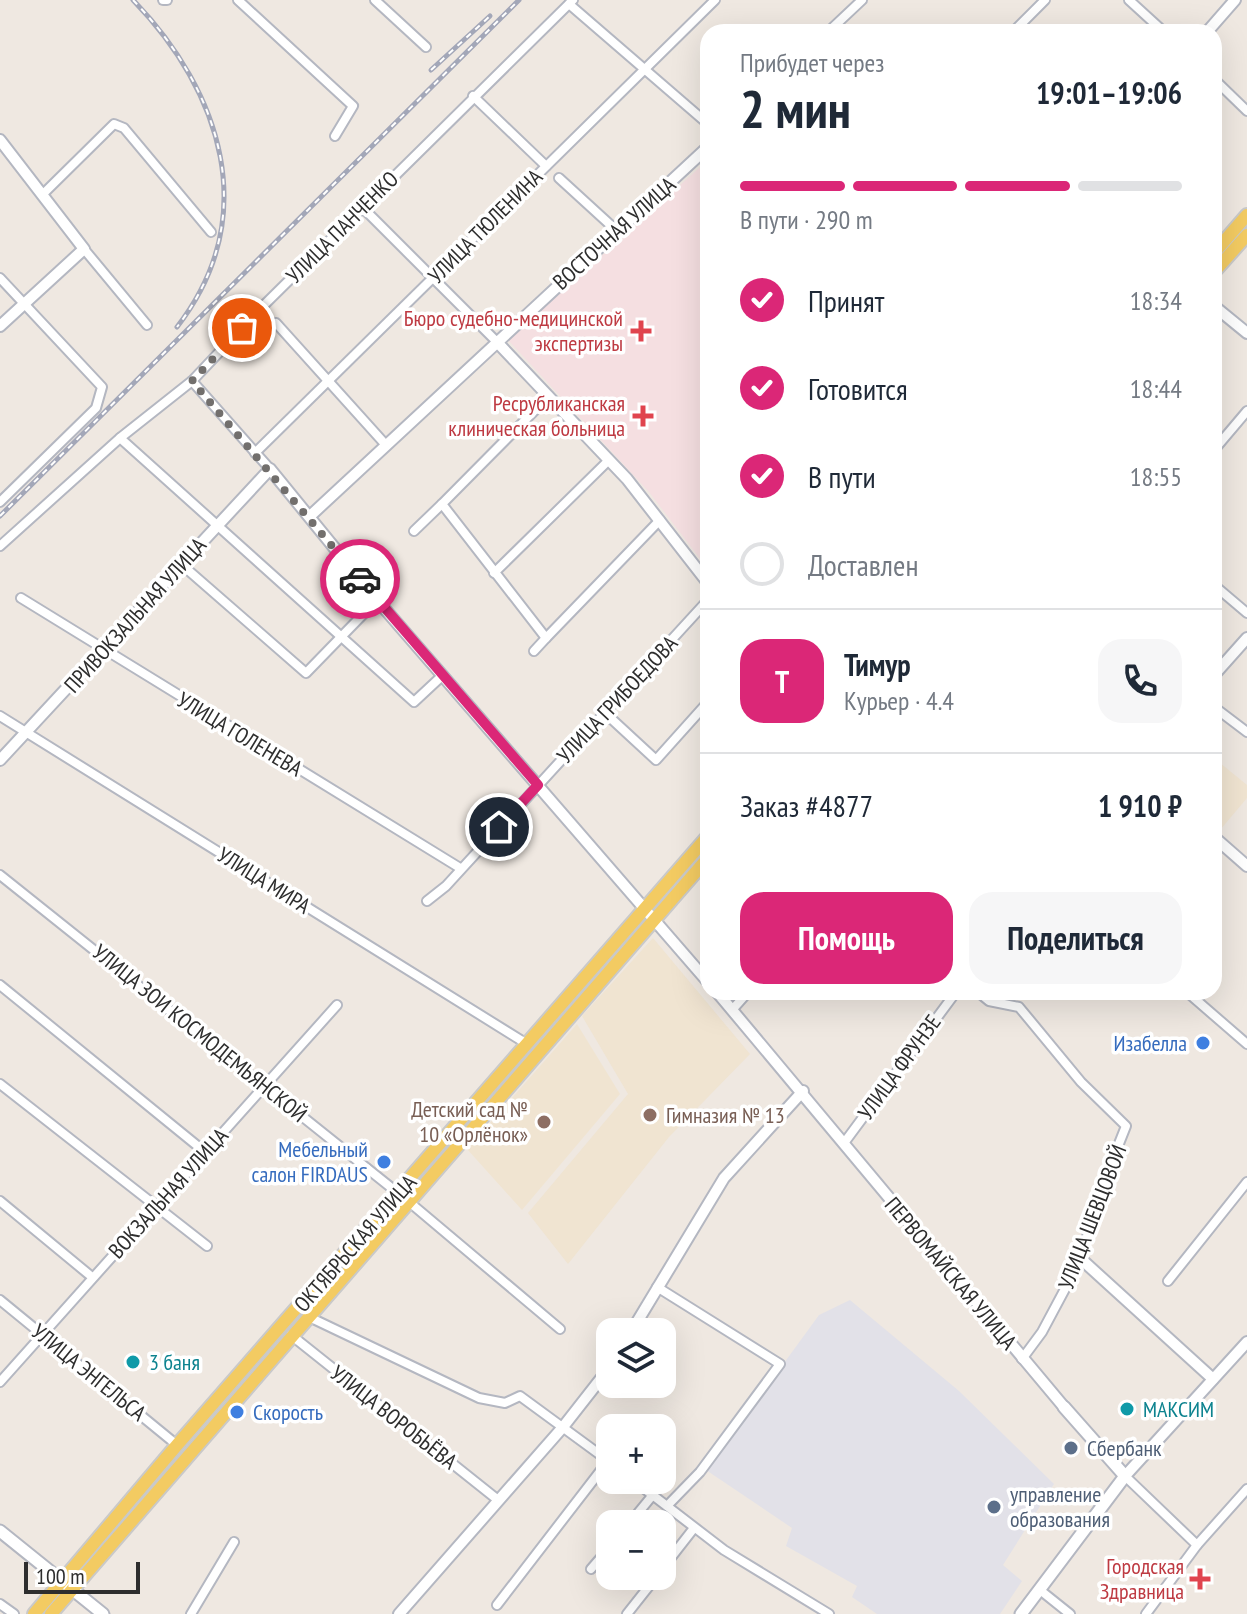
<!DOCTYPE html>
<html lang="ru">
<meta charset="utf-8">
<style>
:root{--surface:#fff;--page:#f6f6f7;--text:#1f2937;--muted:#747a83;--line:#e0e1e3;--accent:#db2777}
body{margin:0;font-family:"PT Sans Narrow",sans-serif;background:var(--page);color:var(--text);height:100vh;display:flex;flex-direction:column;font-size:30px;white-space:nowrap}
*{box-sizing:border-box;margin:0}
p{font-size:26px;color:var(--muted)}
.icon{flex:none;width:44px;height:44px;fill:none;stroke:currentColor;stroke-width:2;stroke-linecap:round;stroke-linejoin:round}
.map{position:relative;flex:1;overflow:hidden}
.details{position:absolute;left:700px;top:24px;width:522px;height:976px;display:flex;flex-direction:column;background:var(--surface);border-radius:24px;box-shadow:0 8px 32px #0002}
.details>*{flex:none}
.fabs{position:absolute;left:596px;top:1318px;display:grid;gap:16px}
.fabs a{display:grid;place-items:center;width:80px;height:80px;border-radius:16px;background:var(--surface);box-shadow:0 8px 32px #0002;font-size:40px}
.scale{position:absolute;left:24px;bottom:20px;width:116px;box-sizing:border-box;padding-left:8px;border:4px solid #2e2e2e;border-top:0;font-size:22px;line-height:28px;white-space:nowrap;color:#2e2e2e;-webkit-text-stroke:6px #fff;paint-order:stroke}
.pin{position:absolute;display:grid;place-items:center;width:68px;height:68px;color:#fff;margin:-34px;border:4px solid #fff;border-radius:50%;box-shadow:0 2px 8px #0007}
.courier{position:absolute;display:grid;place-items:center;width:80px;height:80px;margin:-40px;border:6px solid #db2777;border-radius:50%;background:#fff;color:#222;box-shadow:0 2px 10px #0007}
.head em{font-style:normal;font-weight:700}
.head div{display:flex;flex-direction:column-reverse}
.head{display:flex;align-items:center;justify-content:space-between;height:136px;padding:0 40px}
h1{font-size:52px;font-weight:700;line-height:60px}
.bar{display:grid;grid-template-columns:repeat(4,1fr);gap:12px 8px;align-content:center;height:96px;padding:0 40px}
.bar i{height:10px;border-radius:6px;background:var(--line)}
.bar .active{background:var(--accent)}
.bar p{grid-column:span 4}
.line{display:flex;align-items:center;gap:20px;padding:0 40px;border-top:2px solid var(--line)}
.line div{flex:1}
.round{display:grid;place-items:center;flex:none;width:84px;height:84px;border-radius:24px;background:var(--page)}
ol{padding:0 40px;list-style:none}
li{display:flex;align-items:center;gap:24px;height:88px}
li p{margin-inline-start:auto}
li .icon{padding:8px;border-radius:50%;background:var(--accent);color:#fff;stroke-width:4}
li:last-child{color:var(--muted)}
li i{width:44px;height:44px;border:4px solid var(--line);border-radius:50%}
.button{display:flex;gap:16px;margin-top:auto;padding:16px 40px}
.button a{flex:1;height:92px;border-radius:24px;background:var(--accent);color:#fff;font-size:32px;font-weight:700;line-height:92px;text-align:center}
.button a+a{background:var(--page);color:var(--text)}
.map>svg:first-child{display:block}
.industrial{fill:#e2e1e8}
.education{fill:#f0e4d1}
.medical{fill:#f5dfe1}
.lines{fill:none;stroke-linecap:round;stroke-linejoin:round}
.minor-casing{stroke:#b4b7c1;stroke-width:12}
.tertiary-casing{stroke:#b4b7c1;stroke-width:14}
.secondary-casing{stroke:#b4b7c1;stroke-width:15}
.primary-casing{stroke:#c9c9c9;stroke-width:16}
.minor{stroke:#fff;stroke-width:8}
.tertiary{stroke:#fff;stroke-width:10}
.secondary{stroke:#fff;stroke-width:11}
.primary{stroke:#f3cb62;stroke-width:12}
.rail-casing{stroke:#a3a7b8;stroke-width:5}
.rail{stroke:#fff;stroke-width:2;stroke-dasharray:6;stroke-linecap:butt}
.done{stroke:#726f6d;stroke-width:8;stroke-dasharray:0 14.4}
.route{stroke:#db2777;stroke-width:10}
.health-dot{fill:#e0444e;stroke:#fff;stroke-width:3}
.shop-dot{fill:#3f7fe0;stroke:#fff;stroke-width:3}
.education-dot{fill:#8d6e63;stroke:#fff;stroke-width:3}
.culture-dot{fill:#0f9aa8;stroke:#fff;stroke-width:3}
.service-dot{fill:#5c6f8a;stroke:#fff;stroke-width:3}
.labels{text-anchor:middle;stroke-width:7;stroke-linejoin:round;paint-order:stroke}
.street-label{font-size:22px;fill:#2e2e2e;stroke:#fff}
.health-label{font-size:22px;fill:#be3a42;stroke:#fff;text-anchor:end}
.shop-label{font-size:22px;fill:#366cbe;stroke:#fff;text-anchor:end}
.education-label{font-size:22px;fill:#785e54;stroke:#fff;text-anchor:end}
.culture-label{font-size:22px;fill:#0d838f;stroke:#fff;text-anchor:start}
.service-label{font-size:22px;fill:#4e5e75;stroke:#fff;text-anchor:start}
</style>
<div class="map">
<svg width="1247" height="1614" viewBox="0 0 1247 1614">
<rect width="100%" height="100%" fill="#efe8e1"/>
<polygon class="industrial" points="850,1300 959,1391 1054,1484 1003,1565 1022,1581 1000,1614 877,1614 852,1597 857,1586 786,1546 792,1528 706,1470 819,1315"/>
<g class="education">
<polygon points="1214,758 1247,785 1247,798 1220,830 1214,825"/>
<polygon points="653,938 750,1054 669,1137 568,1264 528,1213 628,1094 582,1016"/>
<polygon points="577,1024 620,1094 522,1210 467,1149"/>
</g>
<polygon class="medical" points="708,160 708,569 649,492 508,340"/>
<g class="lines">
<defs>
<g id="minor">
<polyline points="163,0 167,0"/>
<polyline points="238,0 353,106 335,136"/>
<polyline points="375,0 426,47"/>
<polyline points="1129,0 1164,32"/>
<polyline points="569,4 708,124"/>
<polyline points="828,32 862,0"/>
<polyline points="1013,32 1045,0"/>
<polyline points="1214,79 1247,111"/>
<polyline points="473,96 546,166"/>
<polyline points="559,178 617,231"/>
<polyline points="42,195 114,124 124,128 211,232"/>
<polyline points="362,207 496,341"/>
<polyline points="84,249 147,325"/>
<polyline points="0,278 102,387 96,408 0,502"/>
<polyline points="276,323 385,444"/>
<polyline points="192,381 270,469"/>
<polyline points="549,396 442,504 546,638 660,520"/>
<polyline points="120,438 414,702 443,675"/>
<polyline points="1214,450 1247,411"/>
<polyline points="255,453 715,0"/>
<polyline points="414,531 442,504"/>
<polyline points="0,546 120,438 192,381 259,310 573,0"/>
<polyline points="181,564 306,673 377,600"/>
<polyline points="494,573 609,460"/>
<polyline points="1214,585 1247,613"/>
<polyline points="21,598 460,868"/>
<polyline points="534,651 546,638"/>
<polyline points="1214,707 1247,732"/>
<polyline points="604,712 656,760 708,702"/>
<polyline points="0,716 527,1044"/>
<polyline points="0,875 398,1193"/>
<polyline points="427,901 446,886 708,600"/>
<polyline points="0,985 205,1152"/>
<polyline points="978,992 989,1001 1019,1007 1081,1082 1126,1126 1097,1199 1081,1259 1042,1332 1022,1359"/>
<polyline points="1187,992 1247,1044"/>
<polyline points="732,1010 748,992"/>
<polyline points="0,1084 207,1246"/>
<polyline points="844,1143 956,992"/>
<polyline points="0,1201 92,1277"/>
<polyline points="408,1201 560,1329"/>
<polyline points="1168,1281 1247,1182"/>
<polyline points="657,1287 780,1364 700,1472 667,1506"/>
<polyline points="0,1300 177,1445"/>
<polyline points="307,1316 479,1398 505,1403 520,1396 610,1462"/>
<polyline points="291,1335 498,1500"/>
<polyline points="0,1382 337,1005"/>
<polyline points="1125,1476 1197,1545"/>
<polyline points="633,1480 724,1550 829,1614"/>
<polyline points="629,1524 652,1496"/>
<polyline points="591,1569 610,1547"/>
<polyline points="662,1569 694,1528"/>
<polyline points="1040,1590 1070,1614"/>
<polyline points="0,1604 14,1614"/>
<polyline points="497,1605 608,1461"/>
<polyline points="191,1614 234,1542"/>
<polyline points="627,1614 657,1576"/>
<polyline points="1146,1614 1197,1545 1247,1489"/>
</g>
<g id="tertiary">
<polyline points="1207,32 1235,0"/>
<polyline points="0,140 84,249 0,326"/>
<polyline points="1214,306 1247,333"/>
<polyline points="496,341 627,479 708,583"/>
<polyline points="310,516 708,147"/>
<polyline points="1214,675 1247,638"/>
<polyline points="0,760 270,469 377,600 708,982"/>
<polyline points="1214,837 1247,866"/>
<polyline points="717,992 1064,1407"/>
<polyline points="1081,1259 1213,1379"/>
<polyline points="631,1332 724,1178 803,1091"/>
<polyline points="1125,1476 1247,1342"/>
<polyline points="399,1614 563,1427 610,1367"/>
</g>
<g id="secondary">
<polyline points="0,1531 103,1614"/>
<polyline points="1021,1614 1125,1476 1064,1407"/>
</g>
<g id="primary">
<polyline points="1214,253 1247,215"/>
<polyline points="1214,272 1247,235"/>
<polyline points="34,1614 177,1445 708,836"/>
<polyline points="51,1614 708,858"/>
</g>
</defs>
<use href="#minor" class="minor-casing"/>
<use href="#tertiary" class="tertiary-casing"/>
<use href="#secondary" class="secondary-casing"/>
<use href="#primary" class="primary-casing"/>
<use href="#minor" class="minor"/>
<use href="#tertiary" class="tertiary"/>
<use href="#secondary" class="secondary"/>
<use href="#primary" class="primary"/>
<defs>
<g id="rail">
<path d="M133 0C222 92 262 217 177 327"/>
<polyline points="431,70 490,16"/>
<polyline points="0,516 519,0"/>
</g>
</defs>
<use href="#rail" class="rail-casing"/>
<use href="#rail" class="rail"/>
</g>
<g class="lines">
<polyline class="done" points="242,328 192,381 360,579"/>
<polyline class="route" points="360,579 538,785 499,827"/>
</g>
<g class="health-dot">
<path d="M637 319h8v8h8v8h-8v8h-8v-8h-8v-8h8z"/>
<path d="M639 404h8v8h8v8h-8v8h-8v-8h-8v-8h8z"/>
<path d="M1196 1567h8v8h8v8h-8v8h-8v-8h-8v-8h8z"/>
</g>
<g class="shop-dot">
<circle cx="1203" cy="1043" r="8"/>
<circle cx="384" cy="1162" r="8"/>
<circle cx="237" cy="1412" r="8"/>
</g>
<g class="education-dot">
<circle cx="650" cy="1115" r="8"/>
<circle cx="544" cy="1122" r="8"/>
</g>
<g class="culture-dot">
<circle cx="133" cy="1362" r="8"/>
<circle cx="1127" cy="1409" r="8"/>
</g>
<g class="service-dot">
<circle cx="1071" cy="1448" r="8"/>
<circle cx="994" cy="1507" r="8"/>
</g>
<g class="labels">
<g class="street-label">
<text transform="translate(485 226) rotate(-45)" y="8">УЛИЦА ТЮЛЕНИНА</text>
<text transform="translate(342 227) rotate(-45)" y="8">УЛИЦА ПАНЧЕНКО</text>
<text transform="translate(614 233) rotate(-42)" y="8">ВОСТОЧНАЯ УЛИЦА</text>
<text transform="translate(135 615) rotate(-48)" y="8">ПРИВОКЗАЛЬНАЯ УЛИЦА</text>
<text transform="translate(617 699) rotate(-47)" y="8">УЛИЦА ГРИБОЕДОВА</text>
<text transform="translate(240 734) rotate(31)" y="8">УЛИЦА ГОЛЕНЕВА</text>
<text transform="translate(264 880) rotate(32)" y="8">УЛИЦА МИРА</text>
<text transform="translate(200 1033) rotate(39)" y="8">УЛИЦА ЗОИ КОСМОДЕМЬЯНСКОЙ</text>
<text transform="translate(899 1067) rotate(-54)" y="8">УЛИЦА ФРУНЗЕ</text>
<text transform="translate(168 1193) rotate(-48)" y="8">ВОКЗАЛЬНАЯ УЛИЦА</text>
<text transform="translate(1092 1217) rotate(-69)" y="8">УЛИЦА ШЕВЦОВОЙ</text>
<text transform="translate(355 1243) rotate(-49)" y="8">ОКТЯБРЬСКАЯ УЛИЦА</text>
<text transform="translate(951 1273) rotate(50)" y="8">ПЕРВОМАЙСКАЯ УЛИЦА</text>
<text transform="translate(89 1372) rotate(39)" y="8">УЛИЦА ЭНГЕЛЬСА</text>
<text transform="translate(394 1417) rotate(38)" y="8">УЛИЦА ВОРОБЬЁВА</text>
</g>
<g class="health-label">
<text x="623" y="326">Бюро судебно-медицинской<tspan x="623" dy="25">экспертизы</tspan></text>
<text x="625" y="411">Ресрубликанская<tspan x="625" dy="25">клиническая больница</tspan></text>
<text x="1184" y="1574">Городская<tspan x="1184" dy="25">Здравница</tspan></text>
</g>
<g class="shop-label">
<text x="1187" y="1051">Изабелла</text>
<text x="368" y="1157">Мебельный<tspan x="368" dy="25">салон FIRDAUS</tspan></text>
<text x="253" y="1420" text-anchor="start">Скорость</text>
</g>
<g class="education-label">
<text x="528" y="1117">Детский сад №<tspan x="528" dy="25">10 «Орлёнок»</tspan></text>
<text x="666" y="1123" text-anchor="start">Гимназия № 13</text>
</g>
<g class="culture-label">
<text x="149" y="1370">3 баня</text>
<text x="1143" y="1417">МАКСИМ</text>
</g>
<g class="service-label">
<text x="1087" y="1456">Сбербанк</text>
<text x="1010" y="1502">управление<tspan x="1010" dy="25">образования</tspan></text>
</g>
</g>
</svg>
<div class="fabs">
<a><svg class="icon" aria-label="layers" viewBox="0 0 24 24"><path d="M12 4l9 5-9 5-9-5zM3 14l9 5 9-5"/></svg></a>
<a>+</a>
<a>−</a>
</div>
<div class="scale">100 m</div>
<div class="pin" style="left:242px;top:328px;background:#ea580c"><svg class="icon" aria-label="bag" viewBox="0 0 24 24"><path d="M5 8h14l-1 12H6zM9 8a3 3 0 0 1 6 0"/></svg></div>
<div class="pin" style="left:499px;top:827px;background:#1f2937"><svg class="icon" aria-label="home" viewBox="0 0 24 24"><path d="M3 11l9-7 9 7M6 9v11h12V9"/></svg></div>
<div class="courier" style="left:360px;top:579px"><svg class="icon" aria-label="car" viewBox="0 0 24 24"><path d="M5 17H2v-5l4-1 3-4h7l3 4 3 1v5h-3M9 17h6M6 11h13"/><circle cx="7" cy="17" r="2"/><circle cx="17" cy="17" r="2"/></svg></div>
<section class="details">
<div class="head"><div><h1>2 мин</h1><p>Прибудет через</p></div><em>19:01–19:06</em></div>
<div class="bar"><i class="active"></i><i class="active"></i><i class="active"></i><i></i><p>В пути · 290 m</p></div>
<ol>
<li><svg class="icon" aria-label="check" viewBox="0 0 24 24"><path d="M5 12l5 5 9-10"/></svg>Принят<p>18:34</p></li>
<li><svg class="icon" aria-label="check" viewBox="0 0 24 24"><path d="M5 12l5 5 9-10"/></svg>Готовится<p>18:44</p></li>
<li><svg class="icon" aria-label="check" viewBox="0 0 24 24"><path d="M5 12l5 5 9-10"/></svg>В пути<p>18:55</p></li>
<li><i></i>Доставлен</li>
</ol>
<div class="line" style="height:144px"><b class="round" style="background:var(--accent);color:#fff">Т</b><div><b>Тимур</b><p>Курьер · 4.4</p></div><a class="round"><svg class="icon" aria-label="phone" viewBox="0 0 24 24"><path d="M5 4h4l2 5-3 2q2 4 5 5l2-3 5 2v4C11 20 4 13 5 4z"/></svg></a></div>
<div class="line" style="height:104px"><div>Заказ #4877</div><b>1 910 ₽</b></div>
<div class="button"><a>Помощь</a><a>Поделиться</a></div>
</section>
</div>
